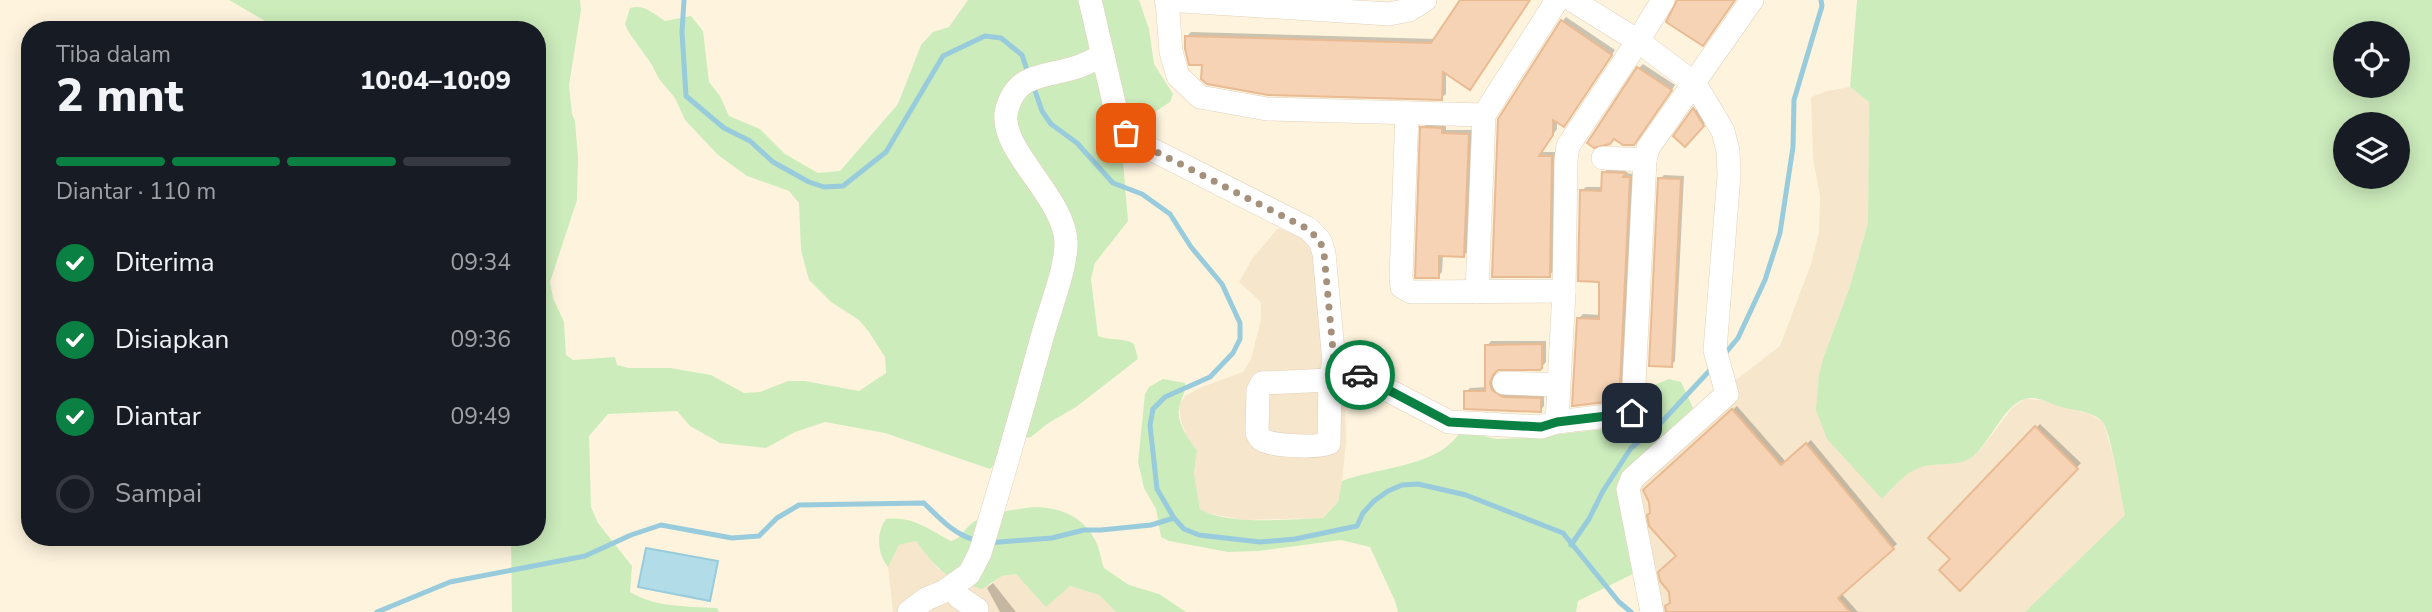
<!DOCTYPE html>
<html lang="id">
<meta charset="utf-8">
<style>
:root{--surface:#171b24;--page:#20242c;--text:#f1f3f6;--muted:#9ea1a6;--line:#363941;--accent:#0b8043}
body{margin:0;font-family:"Nunito Sans",sans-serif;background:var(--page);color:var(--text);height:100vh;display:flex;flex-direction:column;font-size:26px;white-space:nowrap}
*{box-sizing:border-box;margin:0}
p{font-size:23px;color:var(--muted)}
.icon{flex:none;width:38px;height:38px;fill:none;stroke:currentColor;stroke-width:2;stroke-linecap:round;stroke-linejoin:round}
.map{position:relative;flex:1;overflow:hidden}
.details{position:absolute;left:21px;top:21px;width:525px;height:525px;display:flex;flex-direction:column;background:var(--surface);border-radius:28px;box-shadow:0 4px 18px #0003}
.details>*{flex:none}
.controls{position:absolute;left:2333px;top:21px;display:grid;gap:14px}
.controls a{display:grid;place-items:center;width:77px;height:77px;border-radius:50%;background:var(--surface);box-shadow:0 4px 18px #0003;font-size:35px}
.pin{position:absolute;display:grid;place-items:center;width:60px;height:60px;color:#fff;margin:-30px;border-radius:14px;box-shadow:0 4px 10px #0006}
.courier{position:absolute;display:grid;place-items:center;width:70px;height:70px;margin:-35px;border:5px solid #0b8043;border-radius:50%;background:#fff;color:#222;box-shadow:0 2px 9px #0007}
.overview em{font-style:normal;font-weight:800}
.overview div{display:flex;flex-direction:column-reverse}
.overview{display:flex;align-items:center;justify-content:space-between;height:119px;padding:0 35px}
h1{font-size:46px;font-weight:800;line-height:52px}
.bar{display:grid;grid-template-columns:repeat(4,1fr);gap:10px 7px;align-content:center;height:84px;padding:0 35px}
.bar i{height:9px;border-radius:5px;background:var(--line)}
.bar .active{background:var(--accent)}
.bar p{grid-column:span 4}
ol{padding:0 35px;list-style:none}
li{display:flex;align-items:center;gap:21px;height:77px}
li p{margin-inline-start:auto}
li .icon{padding:7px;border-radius:50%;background:var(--accent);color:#fff;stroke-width:4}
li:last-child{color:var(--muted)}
li i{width:38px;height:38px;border:4px solid var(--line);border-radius:50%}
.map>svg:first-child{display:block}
.residential{fill:#f6e6cc}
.green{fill:#ccecbc;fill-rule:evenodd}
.water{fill:#b2dce8;stroke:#98cbdb;stroke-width:2}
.shadow{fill:#0003}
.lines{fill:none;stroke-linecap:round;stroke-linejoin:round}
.stream{stroke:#98cbdb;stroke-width:5}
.building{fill:#f5d3b4;stroke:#e9bb93;stroke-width:2}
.minor-casing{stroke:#e2d0ba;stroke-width:24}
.minor{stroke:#fff;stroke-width:23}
.done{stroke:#a5907b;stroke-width:7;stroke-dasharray:0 12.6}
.route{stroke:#0b8043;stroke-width:9}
</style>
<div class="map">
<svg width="2432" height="612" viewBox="0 0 2432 612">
<rect width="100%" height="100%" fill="#fef4de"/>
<g class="residential">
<polygon points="1850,87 1869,102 1868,223 1850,286 1823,359 1882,499 1903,477 1919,467 1968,460 1981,449 2012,408 2025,399 2042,400 2061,407 2090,414 2103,422 2113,455 2125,515 2025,612 1657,612 1622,477 1713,390 1737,379 1780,346 1811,264 1819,232 1820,197 1813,157 1811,97 1827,91"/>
<polygon points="1278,228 1303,238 1333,256 1345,400 1346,442 1342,481 1338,502 1323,518 1243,520 1207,513 1200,509 1194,473 1197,450 1187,437 1181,421 1179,405 1185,396 1202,387 1243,372 1251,359 1261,319 1261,302 1239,282 1252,259"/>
<polygon points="916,541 938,569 990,585 1002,576 1016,574 1046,606 1070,586 1099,595 1116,612 893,612 888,567 899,545"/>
</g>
<g class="green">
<path d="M229 0H580L581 10 569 85 572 114 575 121 578 158 577 200 550 282 553 298 564 322 566 355 573 360 615 357 617 365 629 368H670L711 375 744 393 760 392 788 381H805L859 391 886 373 885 357 869 332 859 320 831 302 809 280 801 250 799 203 789 191 747 176 718 155 685 120 675 98 659 79 652 65 628 31 625 24 630 8C644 4 654 14 665 21L691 16 703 31 709 82 720 96 729 116 760 129 785 154 818 173 840 171 898 104 921 45 933 32 949 27 968 0H1139L1149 29 1154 64 1173 94 1170 102 1136 124 1122 149 1128 221 1095 263 1091 279 1098 336C1110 341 1123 337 1134 344L1138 359 1076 407 1047 424 1031 437 1020 439 990 469 885 433 825 422 795 432 766 448 720 443 690 426 677 411 608 414 589 436 591 507 598 523 632 566 630 592C657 608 687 606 717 608L719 612H512L511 537H537V30H272L265 21Z"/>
<path d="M1857 0H2432V612H2025L2125 515C2121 497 2111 431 2102 421 2092 411 2075 411 2061 407 2050 404 2037 395 2025 399 2003 405 1990 444 1971 458 1957 467 1934 462 1919 468 1903 474 1893 488 1882 499L1827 439 1816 410 1819 375 1823 359 1850 286 1868 223 1869 102 1850 87ZM2398 33V86H2345V33ZM2398 124V177H2345V124Z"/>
<path d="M1163 379 1185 383C1185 393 1183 395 1180 404 1174 420 1188 439 1197 450L1194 473 1200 509C1227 526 1291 519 1323 518L1338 502 1342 481C1374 469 1413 468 1442 450 1450 445 1456 437 1463 431L1496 439 1525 438 1639 425C1649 414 1648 402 1647 388L1669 379 1681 382 1693 408 1622 478 1649 566 1578 601 1576 612H1398L1395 601 1370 547 1341 540 1258 551 1228 552 1169 541 1161 537 1156 509 1144 488 1138 462 1145 394 1149 387Z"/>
<path d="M1034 507C1060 507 1085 517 1096 542 1100 550 1101 560 1104 568L1129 585 1159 594 1186 612H1116L1099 595 1070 586 1046 607 1016 574 1002 576 982 589C947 579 937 570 916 541L899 545 888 567C877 553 876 533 886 519 914 516 927 529 951 541 962 538 963 530 972 523 986 513 1017 509 1034 507Z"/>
</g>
<polygon class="water" points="646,548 718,561 710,601 638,587"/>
<g class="shadow">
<polygon points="1462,0 1530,0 1474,84 1470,88 1446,72 1446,94 1441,98 1204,64 1187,36 1191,32 1436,39"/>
<polygon points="1566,17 1615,50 1568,121 1557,121 1557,129 1541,152 1556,152 1554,271 1549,275 1493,276 1562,22"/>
<polygon points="1643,64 1675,85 1634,144 1639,68"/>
<polygon points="1698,106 1707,121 1685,144 1676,136"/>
<polygon points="1427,124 1446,124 1446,130 1473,130 1468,251 1464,255 1443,255 1442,272 1438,276 1422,128"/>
<polygon points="1608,168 1628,169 1625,173 1634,174 1625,394 1621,398 1578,319 1583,314 1601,315 1601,280 1581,191 1586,187 1603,187 1604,173"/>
<polygon points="1664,175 1684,176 1675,361 1671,365 1660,179"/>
<polygon points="1491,341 1546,341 1546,362 1540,369 1496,370 1495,384 1544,395 1544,406 1540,411 1466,392 1470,388 1487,387 1487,346"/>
<polygon points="1737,406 1786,462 1811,440 1897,544 1841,593 1858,612 1669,612 1679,556 1651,513 1651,502 1645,491"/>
<polygon points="2040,424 2081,463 1960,588 1952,559 1930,538"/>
<polygon points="993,583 1016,612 1000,612 987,588"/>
</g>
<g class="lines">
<g class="stream">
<polyline points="684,0 682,32 686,96 724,128 750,141 773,162 809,182 824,187 843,186 886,152 943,56 985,36 1001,38 1022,55 1029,76"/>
<polyline points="1033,85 1042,111 1051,124 1077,143 1113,183 1142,194 1170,214 1191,247 1222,284 1240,323 1240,339 1233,353 1210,377 1165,397 1153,409 1150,425 1157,489 1174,518 1184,529 1199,535 1260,542 1295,539 1357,526 1363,513 1374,501 1388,491 1402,485 1418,484 1466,495 1563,533 1619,602 1631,612"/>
<polyline points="1723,356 1738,338 1765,280 1780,233 1793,147 1794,100 1822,6 1821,0"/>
<polyline points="987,543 1052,538 1084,530 1101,530 1151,525 1174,518"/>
<polyline points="1571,545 1589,519 1603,491 1631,448 1656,428 1712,368"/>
<path d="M377 612 450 582 585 556 631 535 661 525 732 538 759 536 777 518 799 505 924 503C941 520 955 535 978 541"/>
</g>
</g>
<g class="building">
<polygon points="1460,0 1530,0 1470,90 1443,72 1442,100 1268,95 1207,84 1201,79 1202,65 1189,65 1185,49 1185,36 1431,43"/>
<polygon points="1677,0 1735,0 1703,46 1666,22"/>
<polygon points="1561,20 1612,55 1564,127 1553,120 1553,135 1539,156 1552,156 1550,277 1492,277 1498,119"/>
<polygon points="1637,67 1672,90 1634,145 1623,145 1614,139 1610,144 1594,148 1587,143"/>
<polygon points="1693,108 1704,126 1685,147 1673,136"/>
<polygon points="1420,127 1442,128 1442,133 1469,134 1464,257 1439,256 1439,278 1415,278"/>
<polygon points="1602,172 1626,173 1623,177 1630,177 1620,383 1621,400 1572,406 1577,318 1599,319 1599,282 1578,281 1580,190 1601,191"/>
<polygon points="1658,178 1681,179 1672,367 1649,366"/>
<polygon points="1542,344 1542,368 1540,370 1498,370 1493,375 1490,383 1492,390 1503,397 1541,398 1541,412 1464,409 1464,391 1485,391 1485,345"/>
<polygon points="1732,409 1781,465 1806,443 1894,549 1838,598 1850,612 1666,612 1665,606 1670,603 1669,592 1660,581 1658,572 1676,556 1649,526 1647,515 1650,513 1649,502 1643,490"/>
<polygon points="2035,426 2078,469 1960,591 1939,570 1950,559 1928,538"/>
</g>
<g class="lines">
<defs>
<g id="minor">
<polyline points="1090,0 1118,120 1126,133 1137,142 1309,229 1320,241 1324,253 1334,362 1449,422 1541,427 1557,422 1632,413 1636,405 1634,384 1645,160 1648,148 1752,0"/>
<polyline points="1166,0 1389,14 1409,10 1425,0"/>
<polyline points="1167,0 1171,52 1178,76 1200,97 1267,109 1484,115 1557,0"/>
<polyline points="1572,0 1638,41 1695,84 1723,131 1728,151 1729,175 1715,350 1727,394 1632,479 1628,489 1652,612"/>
<polyline points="1407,113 1401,276 1402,287 1411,292 1564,291"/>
<polyline points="1603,158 1645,160"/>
<polyline points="1477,292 1484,115"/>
<path d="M1330 380 1329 443C1319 448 1276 446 1265 441 1259 439 1260 438 1257 433L1258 391 1262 383 1330 380 1334 362"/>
<polyline points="1504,383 1558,385"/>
<polyline points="1557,422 1564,291 1566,160 1568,146 1638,41 1663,0"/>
<polyline points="953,586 959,597 977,609"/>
<path d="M909 612 926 599 945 591 969 574 980 553C1002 480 1023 407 1043 334 1050 309 1067 266 1066 241 1063 195 996 147 1007 109 1017 73 1044 77 1074 68 1084 65 1094 60 1103 55"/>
</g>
</defs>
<use href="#minor" class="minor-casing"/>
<use href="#minor" class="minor"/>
</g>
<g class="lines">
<polyline class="done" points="1126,133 1137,142 1308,229 1320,241 1324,253 1334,362 1360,375"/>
<polyline class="route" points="1360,375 1449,422 1541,427 1557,422 1632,413"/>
</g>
</svg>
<div class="controls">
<a><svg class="icon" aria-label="locate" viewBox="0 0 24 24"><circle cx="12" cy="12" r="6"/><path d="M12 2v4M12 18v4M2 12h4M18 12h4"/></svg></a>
<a><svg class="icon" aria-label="layers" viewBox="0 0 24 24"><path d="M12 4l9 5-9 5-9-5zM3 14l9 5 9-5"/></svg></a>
</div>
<div class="pin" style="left:1126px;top:133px;background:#ea580c"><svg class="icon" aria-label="bag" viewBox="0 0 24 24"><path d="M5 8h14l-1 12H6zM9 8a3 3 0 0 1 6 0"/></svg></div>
<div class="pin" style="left:1632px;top:413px;background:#1f2937"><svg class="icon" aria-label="home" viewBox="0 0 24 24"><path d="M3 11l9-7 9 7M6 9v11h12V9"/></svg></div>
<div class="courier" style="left:1360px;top:375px"><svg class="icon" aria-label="car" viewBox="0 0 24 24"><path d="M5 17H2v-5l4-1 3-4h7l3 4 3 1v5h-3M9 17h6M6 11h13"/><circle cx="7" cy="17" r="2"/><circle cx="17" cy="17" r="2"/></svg></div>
<section class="details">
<div class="overview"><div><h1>2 mnt</h1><p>Tiba dalam</p></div><em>10:04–10:09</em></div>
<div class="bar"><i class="active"></i><i class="active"></i><i class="active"></i><i></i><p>Diantar · 110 m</p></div>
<ol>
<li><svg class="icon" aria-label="check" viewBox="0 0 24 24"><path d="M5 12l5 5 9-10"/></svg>Diterima<p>09:34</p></li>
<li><svg class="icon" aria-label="check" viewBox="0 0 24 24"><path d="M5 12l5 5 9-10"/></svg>Disiapkan<p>09:36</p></li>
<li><svg class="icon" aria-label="check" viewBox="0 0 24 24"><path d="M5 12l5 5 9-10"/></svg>Diantar<p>09:49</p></li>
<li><i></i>Sampai</li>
</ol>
</section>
</div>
